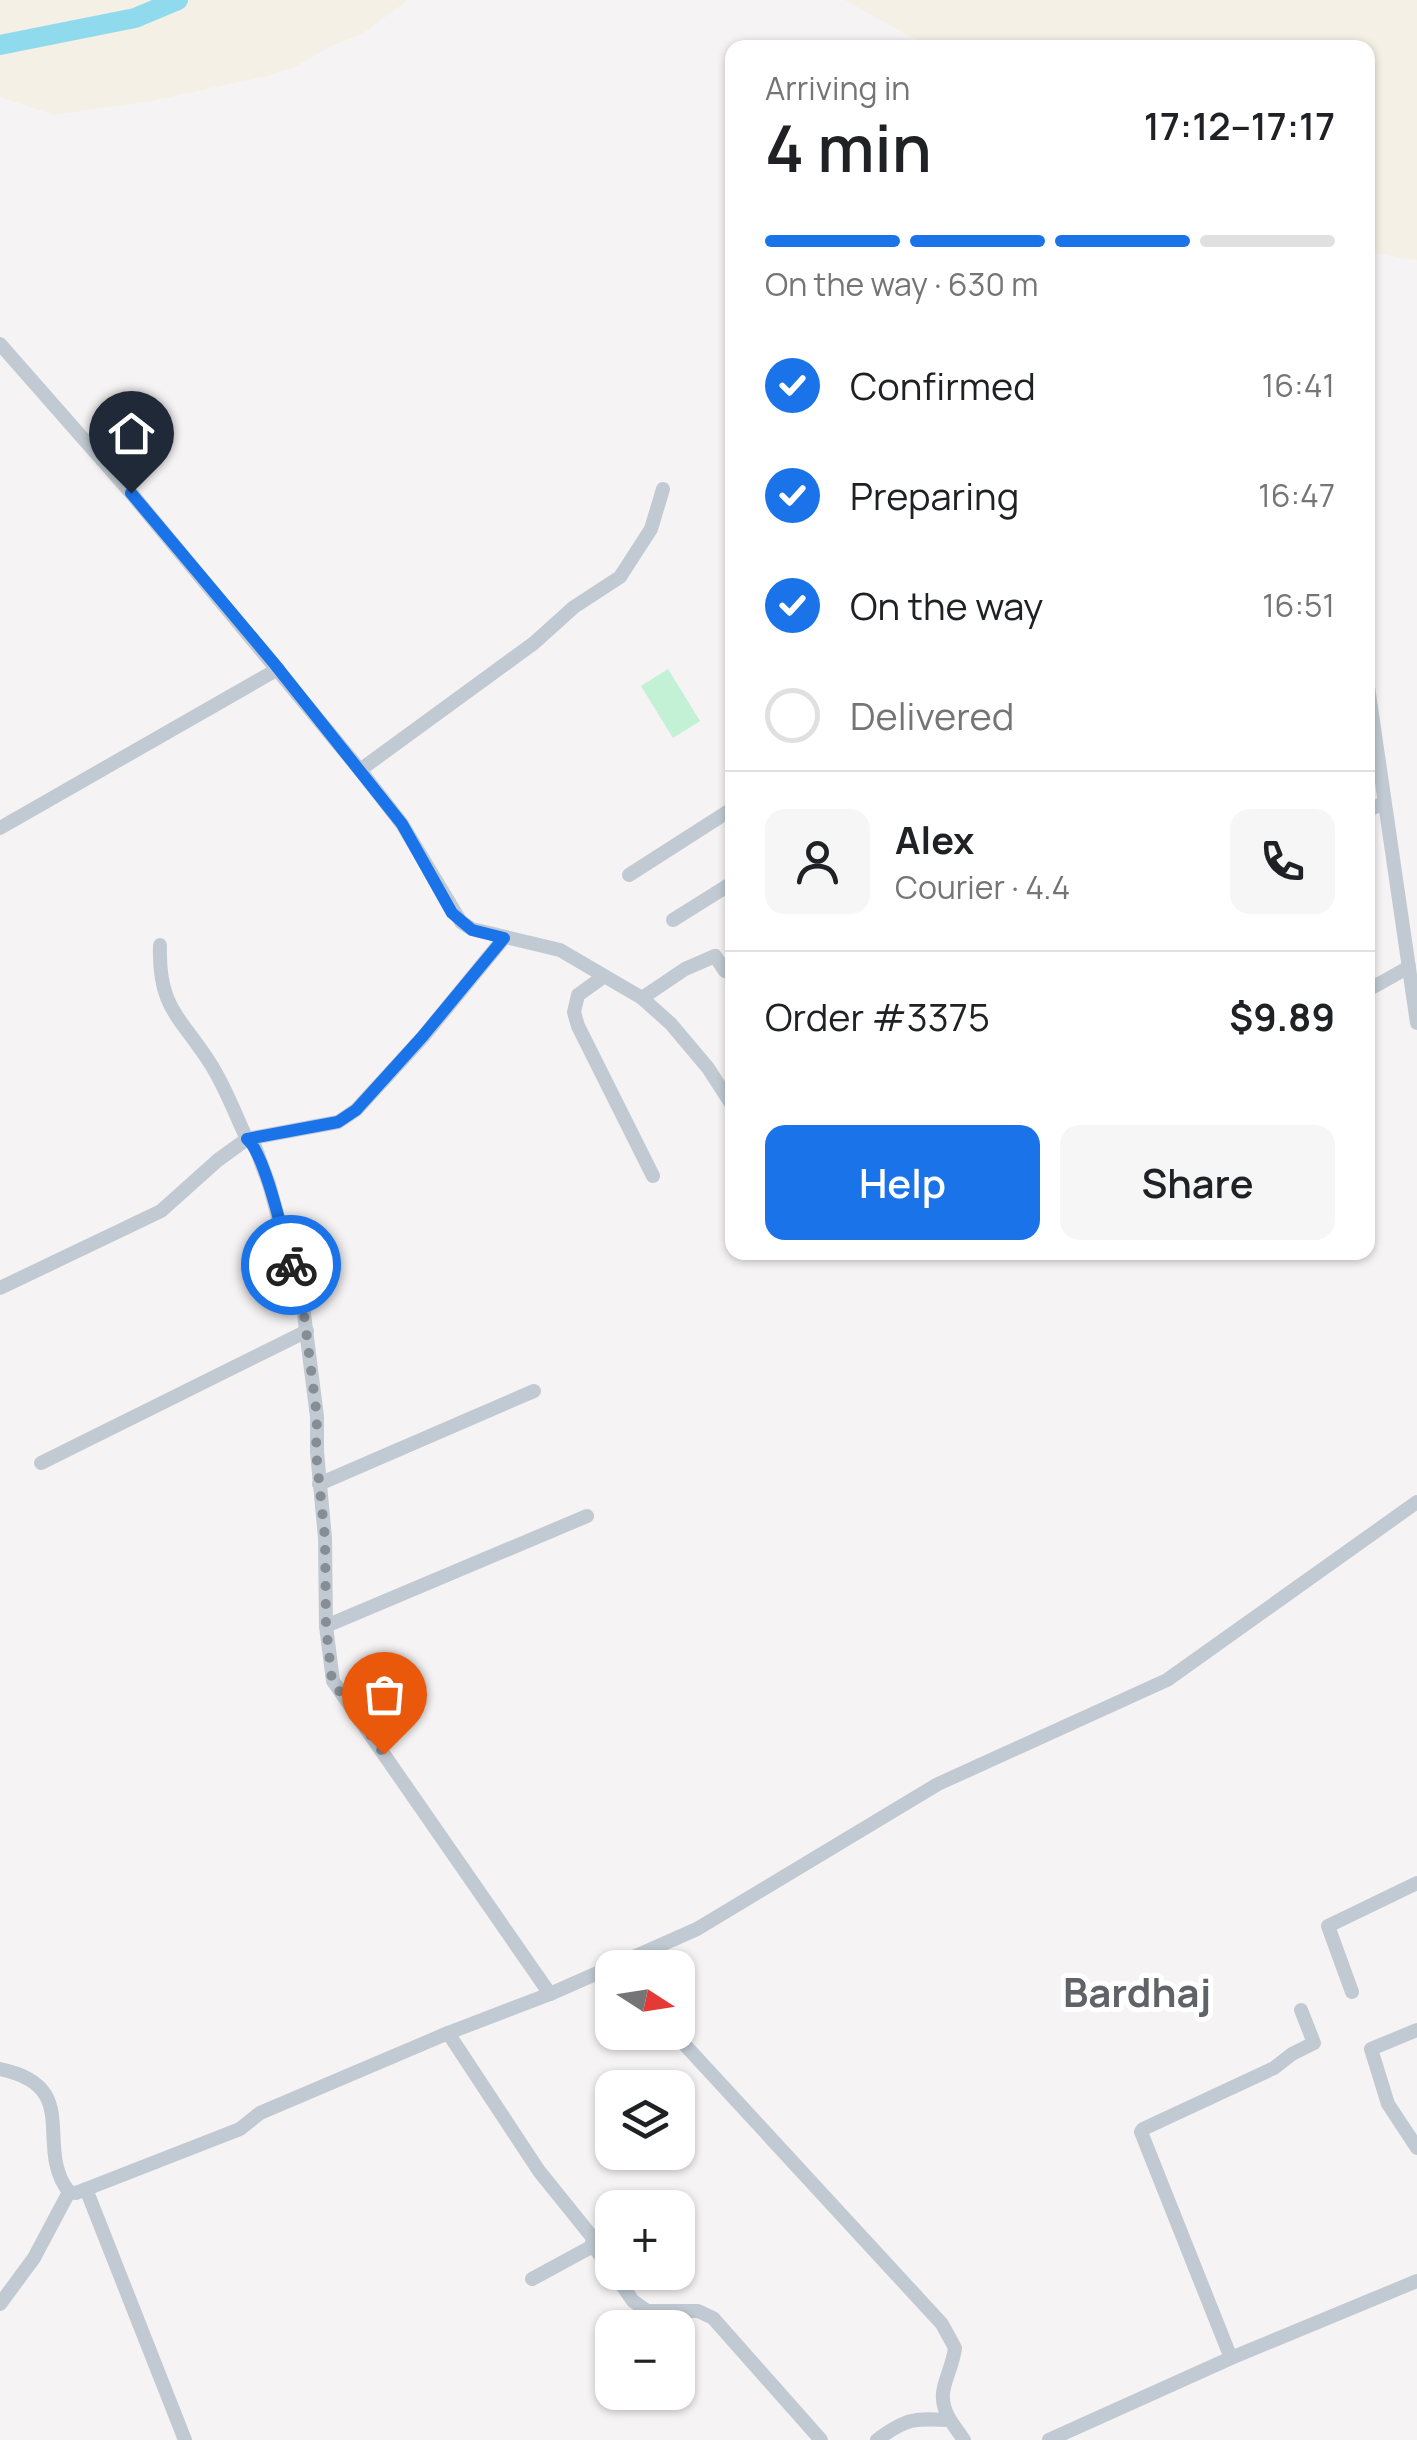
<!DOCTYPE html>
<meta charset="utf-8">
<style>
:root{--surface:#fff;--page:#f6f6f6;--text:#202124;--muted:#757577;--line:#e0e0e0;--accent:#1a73e8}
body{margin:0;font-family:Manrope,sans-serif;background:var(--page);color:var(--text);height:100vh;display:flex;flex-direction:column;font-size:38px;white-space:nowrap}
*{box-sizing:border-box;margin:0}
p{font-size:32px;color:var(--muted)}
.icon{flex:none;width:55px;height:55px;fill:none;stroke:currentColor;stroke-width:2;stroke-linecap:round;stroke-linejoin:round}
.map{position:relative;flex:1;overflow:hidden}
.sheet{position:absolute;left:725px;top:40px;width:650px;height:1220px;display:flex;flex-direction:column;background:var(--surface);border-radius:20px;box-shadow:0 2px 8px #0004}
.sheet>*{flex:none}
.needle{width:65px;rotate:102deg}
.buttons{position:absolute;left:595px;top:1950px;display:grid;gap:20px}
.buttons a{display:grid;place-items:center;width:100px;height:100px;border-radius:20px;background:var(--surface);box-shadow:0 2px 8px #0004;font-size:50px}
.pin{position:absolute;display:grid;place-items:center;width:85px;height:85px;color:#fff;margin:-102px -42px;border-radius:50% 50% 50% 0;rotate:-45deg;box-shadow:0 0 10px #0007}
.pin .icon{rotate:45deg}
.courier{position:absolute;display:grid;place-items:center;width:100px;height:100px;margin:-50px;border:8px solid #1a73e8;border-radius:50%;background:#fff;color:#222;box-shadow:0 2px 12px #0007}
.overview em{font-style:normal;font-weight:600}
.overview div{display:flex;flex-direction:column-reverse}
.overview{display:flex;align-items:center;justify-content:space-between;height:170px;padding:0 40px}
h1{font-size:65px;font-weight:600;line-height:75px}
.bar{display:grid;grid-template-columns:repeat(4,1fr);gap:15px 10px;align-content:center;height:120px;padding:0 40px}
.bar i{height:12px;border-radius:8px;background:var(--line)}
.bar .active{background:var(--accent)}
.bar p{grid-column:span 4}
.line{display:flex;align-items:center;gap:25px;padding:0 40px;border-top:2px solid var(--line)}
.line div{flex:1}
.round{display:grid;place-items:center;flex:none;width:105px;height:105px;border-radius:20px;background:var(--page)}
ol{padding:0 40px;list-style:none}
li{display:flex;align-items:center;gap:30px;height:110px}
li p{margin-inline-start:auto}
li .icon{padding:10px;border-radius:50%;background:var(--accent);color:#fff;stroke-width:4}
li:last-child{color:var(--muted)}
li i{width:55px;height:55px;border:5px solid var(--line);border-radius:50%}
.action{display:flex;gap:20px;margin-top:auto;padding:20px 40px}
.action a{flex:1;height:115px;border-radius:20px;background:var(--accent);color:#fff;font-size:40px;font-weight:600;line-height:115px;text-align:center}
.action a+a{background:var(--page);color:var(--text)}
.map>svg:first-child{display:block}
.green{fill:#c3f1d5}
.sand{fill:#f5f0e5}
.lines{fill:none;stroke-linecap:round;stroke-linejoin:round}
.river{stroke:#90daee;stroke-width:20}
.minor{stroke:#c1cad2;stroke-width:14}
.done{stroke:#868d94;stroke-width:10;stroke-dasharray:0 18}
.route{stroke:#1a73e8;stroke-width:12}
.labels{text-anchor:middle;stroke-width:10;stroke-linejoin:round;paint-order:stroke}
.quarter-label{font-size:40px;font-weight:bold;fill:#5f6368;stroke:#fff}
</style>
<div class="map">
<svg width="1417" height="2440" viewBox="0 0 1417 2440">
<rect width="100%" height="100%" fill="#f5f3f3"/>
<polygon class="green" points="668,669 700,721 673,738 641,686"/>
<g class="sand">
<polygon points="0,0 408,0 362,34 331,46 295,67 267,76 150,101 54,115 0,97"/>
<polygon points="845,0 1417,0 1417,260 1368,252 1368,48 929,47"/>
</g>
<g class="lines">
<polyline class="river" points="0,45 135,18 178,0"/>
<g class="minor">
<polyline points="0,344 131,493 360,770 402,824 461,922 472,929 560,950 642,998 671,1024 708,1068 732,1105"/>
<polyline points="1368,687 1417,1023"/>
<polyline points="360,770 534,643 574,607 620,577 651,529 663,489"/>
<polyline points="1368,810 1384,803"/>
<polyline points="0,828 278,669"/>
<polyline points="629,875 732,809"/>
<polyline points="673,920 732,883"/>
<path d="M160 945C158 1008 180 1016 210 1063 225 1086 235 1114 247 1139L254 1144 269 1184 304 1314 317 1417V1452L325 1538 326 1626 333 1681 550 1994"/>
<polyline points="603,977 578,995 574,1012 578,1026 653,1176"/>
<polyline points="1368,990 1409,967"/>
<polyline points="642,998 685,969 715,956 725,971 732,973"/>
<polyline points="0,1288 161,1211 218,1160 247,1139 338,1122 356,1110 423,1037 504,938"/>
<polyline points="41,1463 307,1331"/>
<polyline points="319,1484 534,1391"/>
<polyline points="326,1626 587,1516"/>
<polyline points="1352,1992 1328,1926 1417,1883"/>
<polyline points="1417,2030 1371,2049 1388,2104 1417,2148"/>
<path d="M673 2032 942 2324 955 2348C951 2378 933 2391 950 2420"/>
<polyline points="448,2033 539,2171 593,2238 591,2247 532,2279"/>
<path d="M0 2069C84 2086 33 2146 69 2192L76 2193 240 2129 260 2113 448 2033 550 1994 697 1929 938 1784 1167 1680 1417 1502"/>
<polyline points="86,2189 185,2440"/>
<polyline points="592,2244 612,2272"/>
<polyline points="613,2272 633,2301 647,2311 698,2311 713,2318 821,2440"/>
<polyline points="0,2304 34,2258 69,2192"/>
<polyline points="1231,2358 1141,2132 1143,2129 1274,2068 1292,2054 1314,2043 1301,2010"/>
<path d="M877 2440C906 2418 915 2418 950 2420L964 2440"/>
<polyline points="1049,2440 1231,2358 1417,2281"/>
</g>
</g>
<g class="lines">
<polyline class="done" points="291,1265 304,1314 317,1417 316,1452 325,1538 326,1626 332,1681 384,1754"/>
<path class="route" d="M131 493 273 662 402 824 452 913 472 930 504 938 422 1037 356 1110 338 1122 247 1139C265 1153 284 1240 291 1265"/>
</g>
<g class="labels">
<g class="quarter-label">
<text x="1137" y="2007">Bardhaj</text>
</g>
</g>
</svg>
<div class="buttons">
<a><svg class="needle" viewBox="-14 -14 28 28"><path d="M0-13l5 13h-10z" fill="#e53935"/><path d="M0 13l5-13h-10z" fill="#757577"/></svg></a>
<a><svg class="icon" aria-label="layers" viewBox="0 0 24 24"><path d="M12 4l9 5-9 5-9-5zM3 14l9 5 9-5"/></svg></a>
<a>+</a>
<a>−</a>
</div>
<div class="pin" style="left:384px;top:1754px;background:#ea580c"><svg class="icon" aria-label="bag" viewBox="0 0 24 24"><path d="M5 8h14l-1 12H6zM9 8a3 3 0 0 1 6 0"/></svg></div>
<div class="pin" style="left:131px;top:493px;background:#1f2937"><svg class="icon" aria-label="home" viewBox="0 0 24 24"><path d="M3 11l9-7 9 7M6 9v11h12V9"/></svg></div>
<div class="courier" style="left:291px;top:1265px"><svg class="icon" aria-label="bike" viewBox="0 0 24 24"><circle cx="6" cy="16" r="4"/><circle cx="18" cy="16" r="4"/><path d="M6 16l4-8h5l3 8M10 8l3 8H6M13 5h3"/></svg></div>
<section class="sheet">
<div class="overview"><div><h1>4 min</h1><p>Arriving in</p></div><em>17:12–17:17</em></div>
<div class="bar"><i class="active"></i><i class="active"></i><i class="active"></i><i></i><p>On the way · 630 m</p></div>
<ol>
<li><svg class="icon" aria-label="check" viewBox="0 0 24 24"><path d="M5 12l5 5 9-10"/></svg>Confirmed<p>16:41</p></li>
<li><svg class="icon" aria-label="check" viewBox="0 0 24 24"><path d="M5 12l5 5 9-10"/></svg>Preparing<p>16:47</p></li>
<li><svg class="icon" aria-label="check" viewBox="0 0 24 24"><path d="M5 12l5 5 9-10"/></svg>On the way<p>16:51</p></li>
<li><i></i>Delivered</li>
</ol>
<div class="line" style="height:180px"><a class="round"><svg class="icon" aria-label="person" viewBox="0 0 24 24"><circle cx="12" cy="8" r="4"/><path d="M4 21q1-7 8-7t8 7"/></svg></a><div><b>Alex</b><p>Courier · 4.4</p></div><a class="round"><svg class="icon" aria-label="phone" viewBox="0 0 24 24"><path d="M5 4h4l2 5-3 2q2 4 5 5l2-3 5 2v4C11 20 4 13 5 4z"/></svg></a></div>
<div class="line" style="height:130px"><div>Order #3375</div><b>$9.89</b></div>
<div class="action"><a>Help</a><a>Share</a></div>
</section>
</div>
